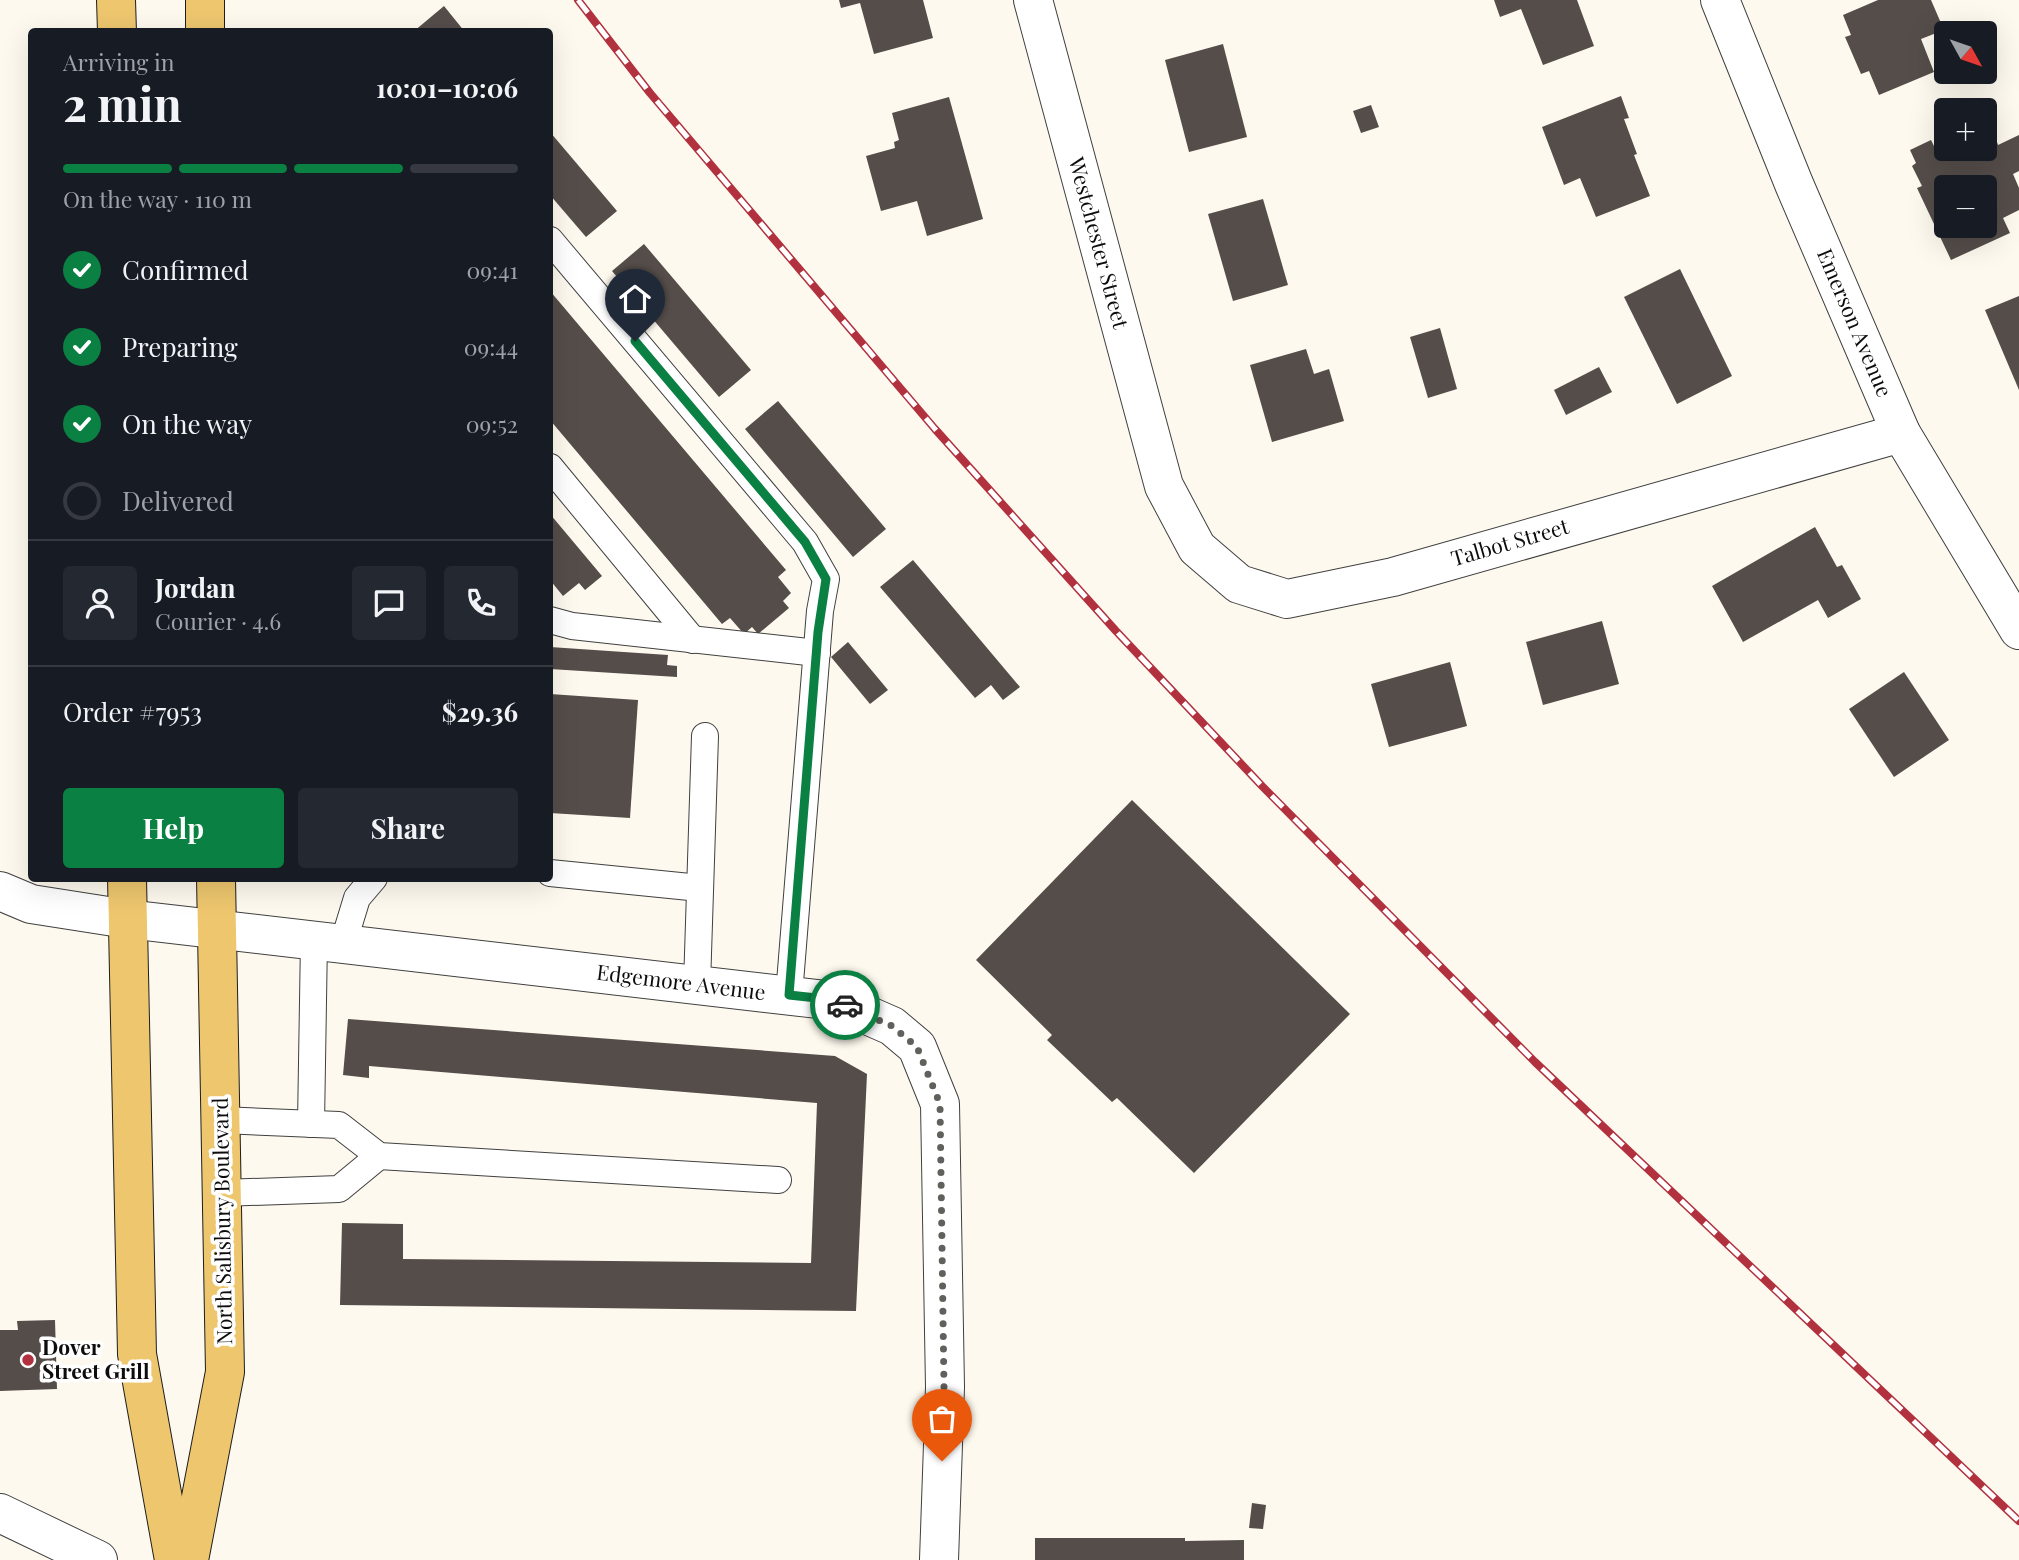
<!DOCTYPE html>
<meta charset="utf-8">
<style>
:root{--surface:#171b24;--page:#242831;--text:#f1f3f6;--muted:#9ea1a6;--line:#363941;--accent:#0b8043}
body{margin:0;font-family:"Playfair Display",serif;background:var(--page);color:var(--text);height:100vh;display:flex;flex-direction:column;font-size:26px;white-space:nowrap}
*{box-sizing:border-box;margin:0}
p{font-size:23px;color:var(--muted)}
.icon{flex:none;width:38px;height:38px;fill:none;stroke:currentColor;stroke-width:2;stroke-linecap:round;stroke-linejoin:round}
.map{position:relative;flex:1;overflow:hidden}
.side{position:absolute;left:28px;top:28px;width:525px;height:854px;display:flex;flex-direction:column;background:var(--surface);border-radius:7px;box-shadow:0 7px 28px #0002}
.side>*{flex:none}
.needle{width:46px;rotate:130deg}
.tools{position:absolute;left:1934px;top:21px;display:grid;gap:14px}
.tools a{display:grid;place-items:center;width:63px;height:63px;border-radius:7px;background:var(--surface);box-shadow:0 7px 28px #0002;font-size:35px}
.pin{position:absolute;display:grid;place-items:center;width:60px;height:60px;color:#fff;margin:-72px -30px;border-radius:50% 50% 50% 0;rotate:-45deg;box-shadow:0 0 7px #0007}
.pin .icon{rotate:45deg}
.courier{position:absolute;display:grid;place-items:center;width:70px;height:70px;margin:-35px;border:5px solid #0b8043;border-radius:50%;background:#fff;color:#222;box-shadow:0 2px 9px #0007}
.head em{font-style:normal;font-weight:700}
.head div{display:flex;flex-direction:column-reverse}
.head{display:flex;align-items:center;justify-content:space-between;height:119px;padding:0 35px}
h1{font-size:46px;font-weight:700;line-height:52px}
.bar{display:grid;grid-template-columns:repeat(4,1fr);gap:10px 7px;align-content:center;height:84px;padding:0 35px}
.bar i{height:9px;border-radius:5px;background:var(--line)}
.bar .selected{background:var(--accent)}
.bar p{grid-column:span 4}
.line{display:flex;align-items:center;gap:18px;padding:0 35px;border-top:2px solid var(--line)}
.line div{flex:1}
.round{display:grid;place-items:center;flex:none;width:74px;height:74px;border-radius:7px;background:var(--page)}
ol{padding:0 35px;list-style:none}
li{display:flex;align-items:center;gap:21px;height:77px}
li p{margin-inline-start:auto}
li .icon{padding:7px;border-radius:50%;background:var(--accent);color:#fff;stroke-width:4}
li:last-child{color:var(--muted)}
li i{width:38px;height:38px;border:4px solid var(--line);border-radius:50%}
.primary-button{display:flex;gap:14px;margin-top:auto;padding:14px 35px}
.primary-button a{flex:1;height:80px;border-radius:7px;background:var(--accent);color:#fff;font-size:28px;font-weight:700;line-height:80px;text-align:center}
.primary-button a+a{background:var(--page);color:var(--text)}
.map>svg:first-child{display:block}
.building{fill:#544d4a;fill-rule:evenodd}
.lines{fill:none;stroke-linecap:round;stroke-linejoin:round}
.service-casing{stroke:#404040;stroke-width:28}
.minor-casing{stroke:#404040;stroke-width:40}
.primary-casing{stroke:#1e1e1e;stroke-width:40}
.service{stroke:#fff;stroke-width:26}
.minor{stroke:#fff;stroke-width:38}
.primary{stroke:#edc66e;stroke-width:38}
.rail-casing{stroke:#b1313f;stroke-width:8}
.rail{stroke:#fff;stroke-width:5;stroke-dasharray:16;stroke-linecap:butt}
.done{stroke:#61605c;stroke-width:7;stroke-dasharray:0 12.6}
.route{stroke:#0b8043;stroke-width:9}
.poi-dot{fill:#b1313f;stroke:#fff;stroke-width:2.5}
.labels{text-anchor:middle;stroke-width:7;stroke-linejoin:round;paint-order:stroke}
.street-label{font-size:21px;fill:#0d0d0d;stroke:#fff}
.poi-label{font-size:21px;font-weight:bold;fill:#0d0d0d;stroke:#fff;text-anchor:start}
</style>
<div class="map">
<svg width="2019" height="1560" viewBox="0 0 2019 1560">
<rect width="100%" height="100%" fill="#fef9ee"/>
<g class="building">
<polygon points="839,0 923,0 933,38 874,54 860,3 841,8"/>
<polygon points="1494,0 1577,0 1594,46 1543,65 1521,9 1500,17"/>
<polygon points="1878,0 1931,0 1944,30 1921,39 1934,72 1879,95 1869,71 1861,74 1845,37 1851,35 1843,15"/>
<polygon points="444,6 465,32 413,32"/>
<polygon points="1223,44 1247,137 1189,152 1165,60"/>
<polygon points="1621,96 1629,118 1624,119 1637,154 1634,155 1650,196 1596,217 1580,178 1564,185 1542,127"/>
<polygon points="949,97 983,219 927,236 917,201 881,211 866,156 895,148 894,142 899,140 892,113"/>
<polygon points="1371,105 1379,127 1361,133 1353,111"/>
<polygon points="550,132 617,211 586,237 550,195"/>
<path d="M2019 135V171L2013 174 2019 188V210L2003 218 2010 233 1951 260 1917 188 1922 186 1912 166 1916 163 1910 150 1931 140 1937 152 1946 148 1984 149V141L1995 136 1998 145ZM1946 187H1984V226H1946Z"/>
<polygon points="1263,199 1288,285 1233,301 1208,214"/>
<polygon points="644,244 751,370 719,397 612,271"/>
<polygon points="1680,269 1732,376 1677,404 1624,297"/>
<polygon points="550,291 786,570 778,577 791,593 783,601 789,608 758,634 752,627 744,634 730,618 722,624 550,420"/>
<polygon points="2019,296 2019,390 1985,310"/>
<polygon points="1440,328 1457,389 1428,398 1410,337"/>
<polygon points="1306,349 1314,374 1329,369 1344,421 1272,442 1250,365"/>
<polygon points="1599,367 1612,392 1566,415 1554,390"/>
<polygon points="778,401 886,529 853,557 745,429"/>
<polygon points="550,514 602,576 585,590 579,583 563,596 550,580"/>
<polygon points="1815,527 1837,567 1842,565 1861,599 1828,618 1818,600 1743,642 1712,586"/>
<polygon points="913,560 1020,687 1003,700 991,685 975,698 880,587"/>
<polygon points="1602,621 1619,684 1543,705 1526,642"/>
<polygon points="848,642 888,690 870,704 831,657"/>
<polygon points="550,647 668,655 667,665 677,666 677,677 550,669"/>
<polygon points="1450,662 1467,726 1389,747 1371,684"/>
<polygon points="1904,672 1949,740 1894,777 1849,709"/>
<polygon points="550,694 638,700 630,818 550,813"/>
<polygon points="1132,800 1350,1014 1194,1173 1117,1098 1112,1102 1047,1040 1052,1035 976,960"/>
<polygon points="348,1019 835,1056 867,1074 856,1311 340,1305 342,1223 403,1224 403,1259 811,1263 817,1103 369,1066 369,1078 343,1075"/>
<polygon points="55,1320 57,1389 0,1391 0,1330 18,1330 17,1321"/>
<polygon points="1252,1503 1266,1505 1263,1529 1249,1528"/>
<polygon points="1035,1538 1185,1538 1185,1541 1244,1540 1244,1560 1035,1560"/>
</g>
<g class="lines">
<defs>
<g id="service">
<polyline points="550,240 805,542 826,579 820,611 789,995"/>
<polyline points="550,467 693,640"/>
<polyline points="550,620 572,626 817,653"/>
<polyline points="550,873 700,888"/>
<polyline points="343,944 357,898 374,878"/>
<polyline points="697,985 705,736"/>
<polyline points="221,1120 339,1125 379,1156 778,1180"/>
<polyline points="311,1124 314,940"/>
<polyline points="222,1193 339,1189 379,1156"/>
</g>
<g id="minor">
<polyline points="1033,0 1164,486 1197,548 1239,584 1287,599 1393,577 1901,433"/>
<polyline points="1720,0 1794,184 1901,433 2019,630"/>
<polyline points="0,891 31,904 127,919 835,1001 892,1026 917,1047 940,1104 945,1387 939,1560"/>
<polyline points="0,1513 98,1560"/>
</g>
<g id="primary">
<polyline points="116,0 117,32"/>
<polyline points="205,0 205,32"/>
<polyline points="127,878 137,1354 174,1560"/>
<polyline points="189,1560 225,1372 216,878"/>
</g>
</defs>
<use href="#service" class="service-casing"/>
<use href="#minor" class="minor-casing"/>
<use href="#primary" class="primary-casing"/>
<use href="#service" class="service"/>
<use href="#minor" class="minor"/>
<use href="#primary" class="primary"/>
<defs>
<polyline id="rail" points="578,0 650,93 935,429 1116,631 1262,786 1535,1062 2019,1521"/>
</defs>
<use href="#rail" class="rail-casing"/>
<use href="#rail" class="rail"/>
</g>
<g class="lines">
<polyline class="done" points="845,1005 892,1026 917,1047 940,1104 944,1387 942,1461"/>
<polyline class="route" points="635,341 805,542 826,579 818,632 789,995 835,1000 845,1005"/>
</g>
<circle class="poi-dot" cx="28" cy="1360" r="7"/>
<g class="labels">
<g class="street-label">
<text transform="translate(1098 243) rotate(75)" y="7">Westchester Street</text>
<text transform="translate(1854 323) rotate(67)" y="7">Emerson Avenue</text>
<text transform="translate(1510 543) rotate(-16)" y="7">Talbot Street</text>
<text transform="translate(681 983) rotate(7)" y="7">Edgemore Avenue</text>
<text transform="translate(223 1221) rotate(-91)" y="7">North Salisbury Boulevard</text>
</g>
<g class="poi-label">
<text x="42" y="1355">Dover<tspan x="42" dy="24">Street Grill</tspan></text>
</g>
</g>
</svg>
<div class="tools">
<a><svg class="needle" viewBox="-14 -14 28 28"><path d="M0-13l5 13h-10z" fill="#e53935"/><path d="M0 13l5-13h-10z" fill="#9ea1a6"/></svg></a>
<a>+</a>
<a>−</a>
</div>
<div class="pin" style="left:942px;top:1461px;background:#ea580c"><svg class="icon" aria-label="bag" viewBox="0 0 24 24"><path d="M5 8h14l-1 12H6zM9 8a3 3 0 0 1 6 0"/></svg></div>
<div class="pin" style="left:635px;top:341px;background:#1f2937"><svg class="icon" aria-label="home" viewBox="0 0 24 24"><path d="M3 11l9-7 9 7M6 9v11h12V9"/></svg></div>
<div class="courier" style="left:845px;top:1005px"><svg class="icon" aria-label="car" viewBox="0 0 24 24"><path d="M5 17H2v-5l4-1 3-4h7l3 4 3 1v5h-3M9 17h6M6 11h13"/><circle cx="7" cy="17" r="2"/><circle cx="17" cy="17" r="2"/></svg></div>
<section class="side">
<div class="head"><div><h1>2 min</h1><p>Arriving in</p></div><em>10:01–10:06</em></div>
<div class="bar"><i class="selected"></i><i class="selected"></i><i class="selected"></i><i></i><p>On the way · 110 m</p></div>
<ol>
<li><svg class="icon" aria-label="check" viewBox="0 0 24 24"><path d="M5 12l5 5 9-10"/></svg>Confirmed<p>09:41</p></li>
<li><svg class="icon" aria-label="check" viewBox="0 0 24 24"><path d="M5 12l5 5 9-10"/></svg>Preparing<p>09:44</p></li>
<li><svg class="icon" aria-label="check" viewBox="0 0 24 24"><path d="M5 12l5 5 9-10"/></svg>On the way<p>09:52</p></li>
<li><i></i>Delivered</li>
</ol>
<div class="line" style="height:126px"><a class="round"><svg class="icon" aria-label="person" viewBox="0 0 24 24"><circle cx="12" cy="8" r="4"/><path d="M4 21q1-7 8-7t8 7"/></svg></a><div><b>Jordan</b><p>Courier · 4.6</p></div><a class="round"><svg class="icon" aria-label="chat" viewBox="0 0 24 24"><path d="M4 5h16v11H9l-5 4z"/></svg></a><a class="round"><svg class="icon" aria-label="phone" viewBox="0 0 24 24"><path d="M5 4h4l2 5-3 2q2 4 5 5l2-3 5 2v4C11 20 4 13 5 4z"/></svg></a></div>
<div class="line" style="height:91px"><div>Order #7953</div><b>$29.36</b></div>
<div class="primary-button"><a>Help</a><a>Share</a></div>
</section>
</div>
